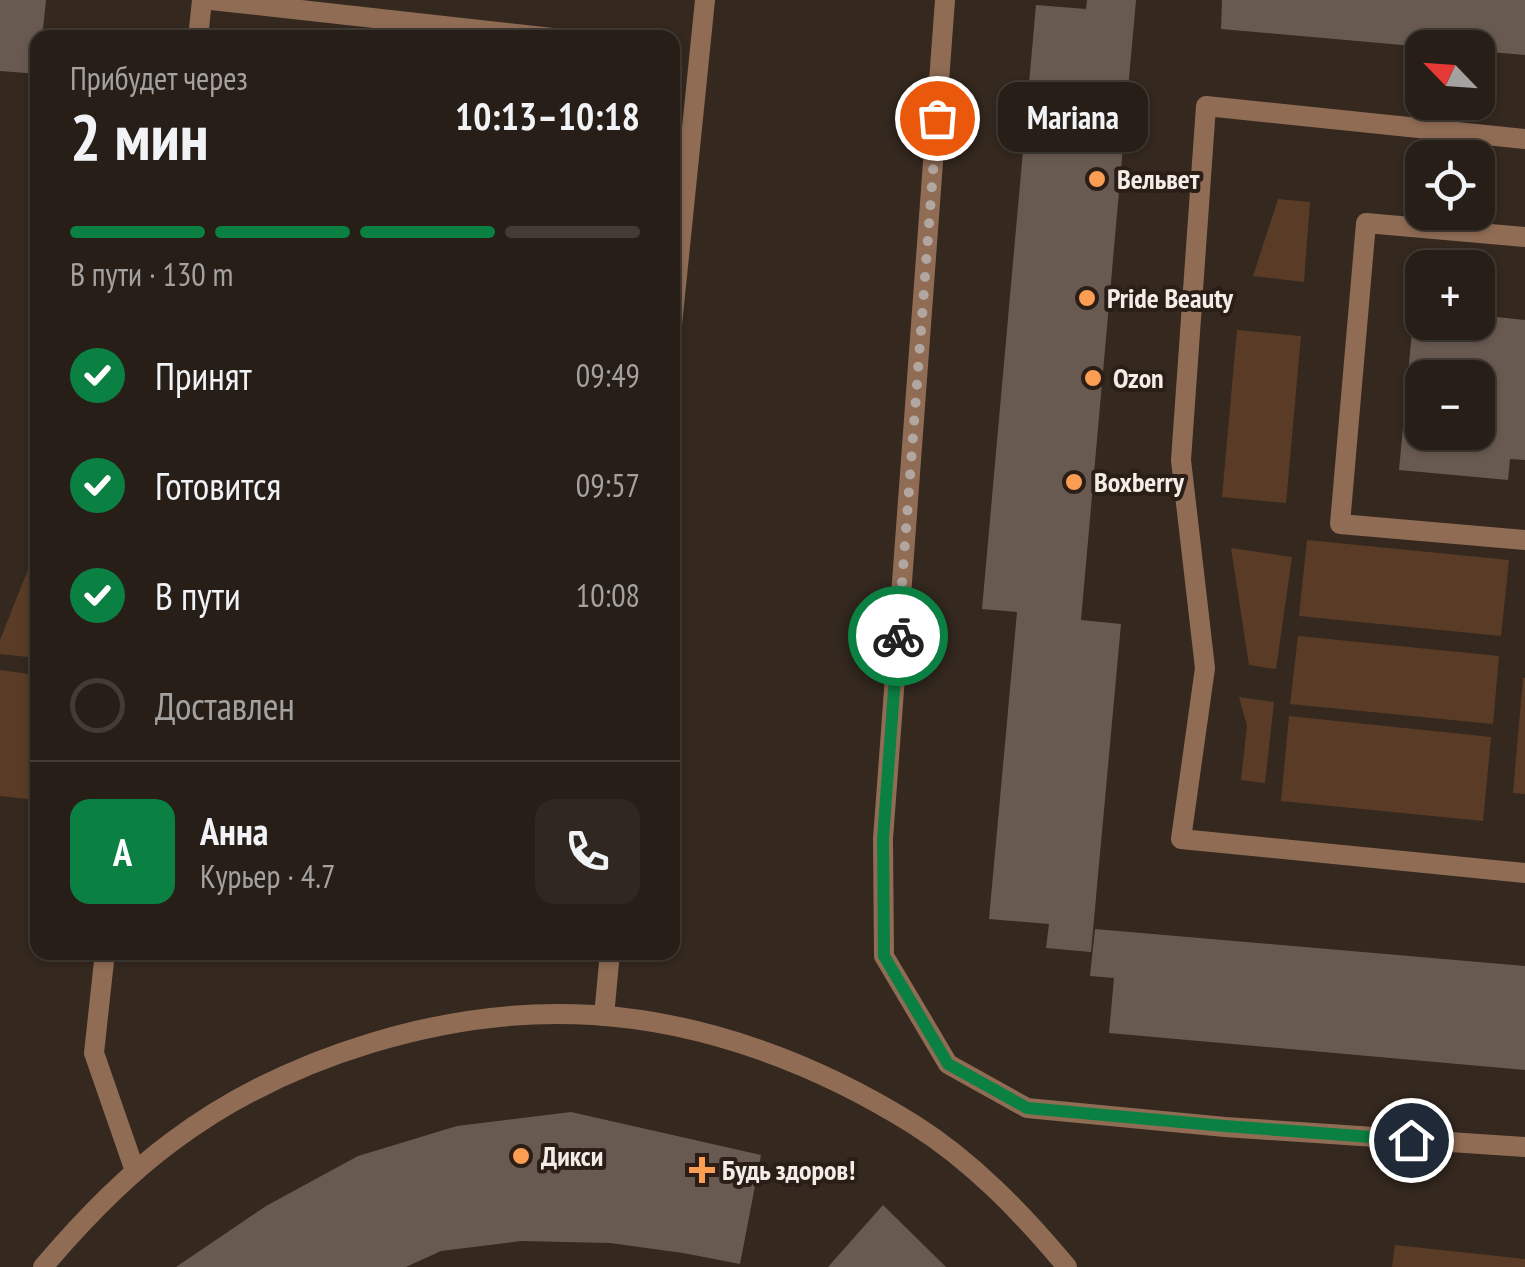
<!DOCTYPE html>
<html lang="ru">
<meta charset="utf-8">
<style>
:root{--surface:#271e17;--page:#2f2720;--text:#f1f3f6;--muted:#a4a2a1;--line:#433c36;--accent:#0b8043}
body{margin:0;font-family:"PT Sans Narrow",sans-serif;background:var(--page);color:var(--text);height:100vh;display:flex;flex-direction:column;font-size:38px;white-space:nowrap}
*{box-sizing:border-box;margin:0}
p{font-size:32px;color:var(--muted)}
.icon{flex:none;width:55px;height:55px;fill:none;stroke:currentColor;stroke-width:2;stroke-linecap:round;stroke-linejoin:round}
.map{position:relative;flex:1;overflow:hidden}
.panel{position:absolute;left:30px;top:30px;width:650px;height:930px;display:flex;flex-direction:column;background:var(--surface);border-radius:20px;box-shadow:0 2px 8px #0004,0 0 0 2px var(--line)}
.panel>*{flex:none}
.needle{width:65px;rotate:295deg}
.buttons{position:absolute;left:1405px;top:30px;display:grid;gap:20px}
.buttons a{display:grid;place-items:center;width:90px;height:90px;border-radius:20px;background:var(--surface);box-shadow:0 2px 8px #0004,0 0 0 2px var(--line);font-size:50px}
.pin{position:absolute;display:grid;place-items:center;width:85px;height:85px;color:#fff;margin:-42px;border:5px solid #fff;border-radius:50%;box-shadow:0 2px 10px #0007}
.courier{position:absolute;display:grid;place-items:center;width:100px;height:100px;margin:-50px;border:8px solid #0b8043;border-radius:50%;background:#fff;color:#222;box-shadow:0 2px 12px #0007}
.bubble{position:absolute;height:70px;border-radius:20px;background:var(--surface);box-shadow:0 2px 8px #0004,0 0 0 2px var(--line);font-size:32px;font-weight:700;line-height:70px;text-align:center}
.overview em{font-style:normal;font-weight:700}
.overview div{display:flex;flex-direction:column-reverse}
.overview{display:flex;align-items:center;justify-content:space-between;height:170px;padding:0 40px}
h1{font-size:65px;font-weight:700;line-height:75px}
.bar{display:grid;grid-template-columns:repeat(4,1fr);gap:15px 10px;align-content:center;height:120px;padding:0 40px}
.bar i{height:12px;border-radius:8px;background:var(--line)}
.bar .selected{background:var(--accent)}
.bar p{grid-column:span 4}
.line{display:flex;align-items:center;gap:25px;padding:0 40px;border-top:2px solid var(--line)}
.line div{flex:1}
.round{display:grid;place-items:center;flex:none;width:105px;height:105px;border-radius:20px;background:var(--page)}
ol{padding:0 40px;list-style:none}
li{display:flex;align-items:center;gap:30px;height:110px}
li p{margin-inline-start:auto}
li .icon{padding:10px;border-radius:50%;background:var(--accent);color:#fff;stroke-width:4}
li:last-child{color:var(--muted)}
li i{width:55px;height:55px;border:5px solid var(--line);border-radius:50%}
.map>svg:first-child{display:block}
.green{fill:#5a3c26}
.building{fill:#695a51;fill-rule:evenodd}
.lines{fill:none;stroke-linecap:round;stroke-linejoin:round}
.lane{stroke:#906c54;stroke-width:20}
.street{stroke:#906c54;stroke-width:20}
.done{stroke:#b1a7a0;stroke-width:10;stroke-dasharray:0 18}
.route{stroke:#0b8043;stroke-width:12}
.poi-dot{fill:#fc9d54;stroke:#2a1e16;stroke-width:4}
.labels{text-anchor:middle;stroke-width:8;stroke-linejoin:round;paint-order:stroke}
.poi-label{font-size:28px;font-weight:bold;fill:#f4ece6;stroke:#2a1e16;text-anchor:start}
</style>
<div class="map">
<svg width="1525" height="1267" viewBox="0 0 1525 1267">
<rect width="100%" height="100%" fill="#34281f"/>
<g class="green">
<polygon points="1278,199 1310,202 1304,282 1253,276"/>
<polygon points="1237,330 1301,336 1286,503 1222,497"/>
<polygon points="1307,540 1509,560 1501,636 1299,616"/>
<polygon points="37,547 37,658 0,654 0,640"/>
<polygon points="1231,548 1292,557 1276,669 1249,665"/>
<polygon points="1298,636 1499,656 1493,724 1290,704"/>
<polygon points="0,670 37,675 37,800 0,796"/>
<polygon points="1523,678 1525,678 1525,794 1513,793"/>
<polygon points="1239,697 1274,702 1265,783 1241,780 1247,726"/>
<polygon points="1289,716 1491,737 1483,821 1281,801"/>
<polygon points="1395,1245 1525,1259 1525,1267 1392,1267"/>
</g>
<g class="building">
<polygon points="0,0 46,0 42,38 38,38 38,74 0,71"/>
<polygon points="1087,0 1136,0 1081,620 1121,624 1091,952 1046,948 1049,924 989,919 1017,612 982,609 1036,5 1086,9"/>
<polygon points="1222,0 1525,0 1525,55 1478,51 1478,48 1436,48 1221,29"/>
<path d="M1414 310H1422V322H1478V315L1525 320V460L1510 459 1508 480 1399 470ZM1422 378H1478V432H1422Z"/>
<polygon points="1095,929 1525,966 1525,1070 1109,1033 1114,978 1090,976"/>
<polygon points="571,1112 761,1155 740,1264 683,1253 610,1243 521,1241 441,1251 406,1267 176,1267 266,1206 358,1156 457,1126"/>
<polygon points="883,1205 946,1267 828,1267"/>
</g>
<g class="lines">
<g class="lane">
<polyline points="211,0 553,38"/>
<polyline points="945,0 883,839 884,956 948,1064 1027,1108 1225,1127 1525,1147"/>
<polyline points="1525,139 1206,106 1181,460 1205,668 1181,839 1525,873"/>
<polyline points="1525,237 1366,223 1340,524 1525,540"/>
</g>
<g class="street">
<polyline points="198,38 202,0"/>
<polyline points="672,325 705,0"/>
<polyline points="105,952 94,1053 135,1171"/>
<polyline points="604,1016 610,952"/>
<path d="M43 1267C82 1221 124 1177 173 1141 287 1056 450 1006 593 1015 706 1022 817 1064 913 1124 972 1161 1022 1213 1067 1267"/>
</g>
</g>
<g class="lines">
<polyline class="done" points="898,636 937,118"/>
<polyline class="route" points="898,636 883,839 884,956 948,1064 1027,1108 1225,1126 1411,1140"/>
</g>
<g class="poi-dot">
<circle cx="1097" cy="179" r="10"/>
<circle cx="1087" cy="298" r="10"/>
<circle cx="1093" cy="378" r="10"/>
<circle cx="1074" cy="482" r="10"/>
<circle cx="521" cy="1156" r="10"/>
<path d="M697 1155h10v10h10v10h-10v10h-10v-10h-10v-10h10z"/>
</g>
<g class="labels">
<g class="poi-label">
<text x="1117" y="189">Вельвет</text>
<text x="1107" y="308">Pride Beauty</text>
<text x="1113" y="388">Ozon</text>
<text x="1094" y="492">Boxberry</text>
<text x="541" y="1166">Дикси</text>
<text x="722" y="1180">Будь здоров!</text>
</g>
</g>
</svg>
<div class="buttons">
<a><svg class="needle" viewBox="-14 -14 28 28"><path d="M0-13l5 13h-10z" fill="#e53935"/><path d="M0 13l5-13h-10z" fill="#a4a2a1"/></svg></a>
<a><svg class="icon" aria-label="locate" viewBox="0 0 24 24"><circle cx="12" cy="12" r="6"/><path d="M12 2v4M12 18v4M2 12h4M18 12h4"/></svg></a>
<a>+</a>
<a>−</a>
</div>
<div class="pin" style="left:937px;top:118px;background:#ea580c"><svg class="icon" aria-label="bag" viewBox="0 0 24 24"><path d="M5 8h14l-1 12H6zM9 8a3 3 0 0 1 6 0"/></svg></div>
<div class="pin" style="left:1411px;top:1140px;background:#1f2937"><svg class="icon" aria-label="home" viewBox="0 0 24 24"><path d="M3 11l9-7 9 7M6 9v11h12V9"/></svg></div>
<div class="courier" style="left:898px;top:636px"><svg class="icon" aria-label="bike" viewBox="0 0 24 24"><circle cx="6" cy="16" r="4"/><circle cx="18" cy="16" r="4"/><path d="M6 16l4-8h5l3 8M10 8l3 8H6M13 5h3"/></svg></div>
<div class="bubble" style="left:998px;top:82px;width:150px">Mariana</div>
<section class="panel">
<div class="overview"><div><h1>2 мин</h1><p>Прибудет через</p></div><em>10:13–10:18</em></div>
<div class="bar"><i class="selected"></i><i class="selected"></i><i class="selected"></i><i></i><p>В пути · 130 m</p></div>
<ol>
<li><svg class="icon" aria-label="check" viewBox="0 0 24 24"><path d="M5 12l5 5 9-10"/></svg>Принят<p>09:49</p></li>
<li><svg class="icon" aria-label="check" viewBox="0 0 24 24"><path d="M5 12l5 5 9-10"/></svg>Готовится<p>09:57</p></li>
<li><svg class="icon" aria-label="check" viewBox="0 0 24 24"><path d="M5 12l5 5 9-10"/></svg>В пути<p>10:08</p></li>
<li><i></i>Доставлен</li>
</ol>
<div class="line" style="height:180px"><b class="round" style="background:var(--accent);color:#fff">А</b><div><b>Анна</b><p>Курьер · 4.7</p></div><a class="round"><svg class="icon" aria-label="phone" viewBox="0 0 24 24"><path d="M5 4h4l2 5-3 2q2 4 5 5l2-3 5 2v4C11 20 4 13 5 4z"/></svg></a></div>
</section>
</div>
